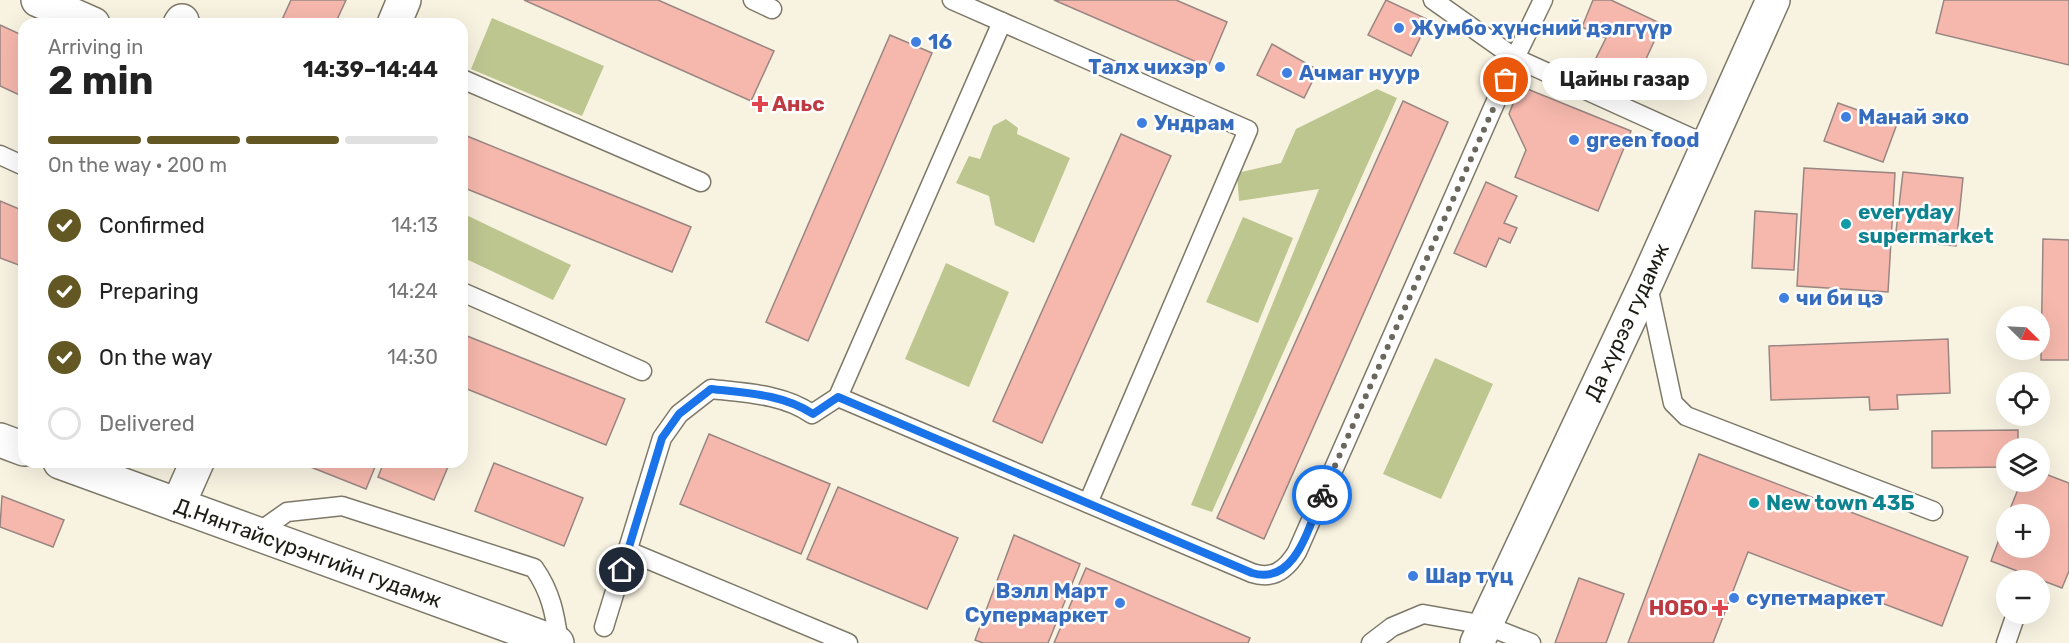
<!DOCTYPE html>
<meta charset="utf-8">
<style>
:root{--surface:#fff;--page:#f2f2f2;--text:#222;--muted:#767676;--line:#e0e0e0;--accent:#635824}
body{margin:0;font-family:Rubik,sans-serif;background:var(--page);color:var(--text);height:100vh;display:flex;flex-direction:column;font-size:22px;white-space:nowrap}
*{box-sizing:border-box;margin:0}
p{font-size:20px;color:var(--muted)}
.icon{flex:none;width:33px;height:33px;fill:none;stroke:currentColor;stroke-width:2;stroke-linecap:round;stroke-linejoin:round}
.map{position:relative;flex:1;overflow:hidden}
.details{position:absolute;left:18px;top:18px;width:450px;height:450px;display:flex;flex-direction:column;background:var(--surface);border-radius:18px;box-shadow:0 6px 24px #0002}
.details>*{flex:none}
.needle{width:39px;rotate:114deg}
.tools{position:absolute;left:1996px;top:306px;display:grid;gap:12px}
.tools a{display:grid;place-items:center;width:54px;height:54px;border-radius:50%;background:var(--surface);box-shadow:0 6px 24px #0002;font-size:30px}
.pin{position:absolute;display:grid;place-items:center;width:51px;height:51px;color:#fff;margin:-26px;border:3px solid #fff;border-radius:50%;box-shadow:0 2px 6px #0007}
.courier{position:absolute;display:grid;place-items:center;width:60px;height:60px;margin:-30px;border:4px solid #1a73e8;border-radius:50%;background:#fff;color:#222;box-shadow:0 2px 8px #0007}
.bubble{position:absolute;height:42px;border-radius:21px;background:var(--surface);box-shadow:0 6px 24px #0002;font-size:20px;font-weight:700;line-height:42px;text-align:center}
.head em{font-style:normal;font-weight:700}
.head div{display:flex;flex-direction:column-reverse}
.head{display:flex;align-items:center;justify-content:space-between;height:102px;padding:0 30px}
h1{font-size:39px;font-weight:700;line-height:45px}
.bar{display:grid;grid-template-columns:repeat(4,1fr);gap:9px 6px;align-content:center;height:72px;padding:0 30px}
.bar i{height:8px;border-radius:4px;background:var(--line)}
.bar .active{background:var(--accent)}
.bar p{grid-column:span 4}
ol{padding:0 30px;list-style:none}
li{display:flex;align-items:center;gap:18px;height:66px}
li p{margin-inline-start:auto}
li .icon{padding:6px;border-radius:50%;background:var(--accent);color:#fff;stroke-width:4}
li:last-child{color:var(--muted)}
li i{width:33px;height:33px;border:3px solid var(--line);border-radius:50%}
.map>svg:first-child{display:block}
.green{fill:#bec690}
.building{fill:#f6b8ad;stroke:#998682;stroke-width:1.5}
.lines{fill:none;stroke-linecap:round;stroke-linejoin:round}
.lane-casing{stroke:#7d7868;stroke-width:21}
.street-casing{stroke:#7d7868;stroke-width:36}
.secondary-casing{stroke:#7d7868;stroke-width:36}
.lane{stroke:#fff;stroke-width:18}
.street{stroke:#fff;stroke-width:33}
.secondary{stroke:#fff;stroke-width:33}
.done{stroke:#6a675c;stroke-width:6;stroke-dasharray:0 10.8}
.route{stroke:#1a73e8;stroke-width:8}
.shop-dot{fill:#3f7fe0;stroke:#fff;stroke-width:2}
.health-dot{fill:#e0444e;stroke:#fff;stroke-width:2}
.culture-dot{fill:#0f9aa8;stroke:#fff;stroke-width:2}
.labels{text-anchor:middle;stroke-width:5;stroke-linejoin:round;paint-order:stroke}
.shop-label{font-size:21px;font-weight:bold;fill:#366cbe;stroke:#fff;text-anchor:start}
.health-label{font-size:21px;font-weight:bold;fill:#be3a42;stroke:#fff;text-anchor:start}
.culture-label{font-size:21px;font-weight:bold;fill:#0d838f;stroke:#fff;text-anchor:start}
.street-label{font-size:21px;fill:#1d1c15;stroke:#fff}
</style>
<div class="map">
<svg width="2069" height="643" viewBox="0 0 2069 643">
<rect width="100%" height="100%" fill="#f8f3e1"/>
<g class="green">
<polygon points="492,18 604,66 582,116 471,69"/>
<polygon points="1377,89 1397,98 1212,512 1191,505 1319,189 1239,201 1237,173 1281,163 1296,129"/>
<polygon points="1006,119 1018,128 1017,134 1070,158 1034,243 995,225 989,196 956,183 969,156 980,159 993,126"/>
<polygon points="462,213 571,265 553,300 462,257"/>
<polygon points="1243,217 1293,238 1258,323 1206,302"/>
<polygon points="946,263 1009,292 969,387 905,359"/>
<polygon points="1435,358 1493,384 1441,499 1383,474"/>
</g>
<g class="building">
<polygon points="291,0 346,0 335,24 280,24"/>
<polygon points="524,0 658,0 774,51 751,101"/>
<polygon points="1054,0 1176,0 1227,22 1208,67"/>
<polygon points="1386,0 1429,20 1411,56 1368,35"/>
<polygon points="1593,0 1611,0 1662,24 1635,83 1593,64 1606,38 1582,27"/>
<polygon points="1944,0 2069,0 2069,65 1936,33"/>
<polygon points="0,25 24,36 24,97 0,86"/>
<polygon points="890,35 932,53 808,341 766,322"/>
<polygon points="1272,44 1318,70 1304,98 1257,75"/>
<polygon points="1520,86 1631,131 1598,211 1515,177 1526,150 1509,114"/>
<polygon points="1403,101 1448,122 1264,539 1217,518"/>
<polygon points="1838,103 1897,124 1883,162 1824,141"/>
<polygon points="462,134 691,227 672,272 462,187"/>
<polygon points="1121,134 1171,156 1042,443 993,421"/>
<polygon points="1804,168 1895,173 1888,292 1797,286"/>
<polygon points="1903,172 1963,178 1956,246 1895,240"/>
<polygon points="1486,182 1517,196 1504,223 1517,228 1510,243 1499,238 1486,267 1454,253"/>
<polygon points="0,201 24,211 24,267 0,258"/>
<polygon points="1755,211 1797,214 1794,270 1752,268"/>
<polygon points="2043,239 2069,240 2069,360 2041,360"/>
<polygon points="462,334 625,399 606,445 462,387"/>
<polygon points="1948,339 1950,393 1897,395 1898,409 1870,410 1869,397 1771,400 1769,346"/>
<polygon points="2018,430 2018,448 2007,448 2007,467 1932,468 1932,431"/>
<polygon points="709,434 830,484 801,554 680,504"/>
<polygon points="1699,454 1968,557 1942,626 1748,552 1713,643 1628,643"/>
<polygon points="298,462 377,462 366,489"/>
<polygon points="384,462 450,462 434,500 378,477"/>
<polygon points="494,463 583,498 564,546 475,511"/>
<polygon points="2040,472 2069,483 2069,571 2062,588 1991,561 2007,518 2007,548 2040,548 2040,514 2008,514 2021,482 2040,482"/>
<polygon points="838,487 958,538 927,609 807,559"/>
<polygon points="2,496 64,520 53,547 0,527"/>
<polygon points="1014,535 1080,564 1048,643 983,643 975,640"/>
<polygon points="1086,568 1250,638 1248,643 1054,643"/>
<polygon points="1579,578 1624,594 1606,643 1555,643"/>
</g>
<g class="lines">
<defs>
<g id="lane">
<polyline points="753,0 772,9"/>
<polyline points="952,0 1248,130 1088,503"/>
<polyline points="1433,0 1515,58 1543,0"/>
<polyline points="462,79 701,182"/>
<polyline points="0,155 24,166"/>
<polyline points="1648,286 1673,403 1686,416 1933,511"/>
<polyline points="462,292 642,371"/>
<path d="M838 397 1252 573C1273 580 1286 570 1297 552L1515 58 1707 145"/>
<path d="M256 534 287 512 342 506 534 568C551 592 555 614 559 643"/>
<polyline points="628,551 848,643"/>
<path d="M604 627 662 438 679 414 711 389C746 393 783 394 812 414L838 397 1002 22"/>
<polyline points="1371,643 1392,627 1423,614 1485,625 1531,643"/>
<polyline points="2006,643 2015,617"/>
</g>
<g id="street">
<polyline points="38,0 93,24"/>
<polyline points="180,24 182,21"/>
<polyline points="394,24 404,0"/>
<polyline points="178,505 197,462"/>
</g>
<g id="secondary">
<polyline points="0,440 24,449"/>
<polyline points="60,462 557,643"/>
<polyline points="1477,643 1647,281 1773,0"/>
</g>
</defs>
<use href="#lane" class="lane-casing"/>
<use href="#street" class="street-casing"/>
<use href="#secondary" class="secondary-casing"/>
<use href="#lane" class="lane"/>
<use href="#street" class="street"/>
<use href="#secondary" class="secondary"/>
</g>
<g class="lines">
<polyline class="done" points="1322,495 1506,80"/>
<path class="route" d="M622 570 662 438 679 414 711 389C746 393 783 394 813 414L838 397 1252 573C1296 586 1309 525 1322 495"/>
</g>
<g class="shop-dot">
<circle cx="1399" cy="28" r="6"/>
<circle cx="916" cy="42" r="6"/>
<circle cx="1220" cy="67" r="6"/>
<circle cx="1287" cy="73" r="6"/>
<circle cx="1846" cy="117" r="6"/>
<circle cx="1142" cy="123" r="6"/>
<circle cx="1574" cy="140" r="6"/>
<circle cx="1784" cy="298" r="6"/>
<circle cx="1413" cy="576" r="6"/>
<circle cx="1734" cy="598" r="6"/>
<circle cx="1120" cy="603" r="6"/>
</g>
<g class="health-dot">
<path d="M757 95h6v6h6v6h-6v6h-6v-6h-6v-6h6z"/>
<path d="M1717 599h6v6h6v6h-6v6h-6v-6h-6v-6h6z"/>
</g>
<g class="culture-dot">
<circle cx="1846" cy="224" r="6"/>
<circle cx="1754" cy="503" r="6"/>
</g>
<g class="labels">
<g class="shop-label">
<text x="1411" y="35">Жумбо хүнсний дэлгүүр</text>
<text x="928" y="49">16</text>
<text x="1208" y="74" text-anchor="end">Талх чихэр</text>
<text x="1299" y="80">Ачмаг нуур</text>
<text x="1858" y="124">Манай эко</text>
<text x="1154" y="130">Ундрам</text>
<text x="1586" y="147">green food</text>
<text x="1796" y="305">чи би цэ</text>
<text x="1425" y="583">Шар түц</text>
<text x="1108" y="598" text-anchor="end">Вэлл Март<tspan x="1108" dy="24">Супермаркет</tspan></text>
<text x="1746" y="605">супетмаркет</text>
</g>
<g class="health-label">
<text x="772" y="111">Аньс</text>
<text x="1708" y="615" text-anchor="end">НОБО</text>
</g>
<g class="culture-label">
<text x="1858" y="219">everyday<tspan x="1858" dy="24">supermarket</tspan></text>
<text x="1766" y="510">New town 43Б</text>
</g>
<g class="street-label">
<text transform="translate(1627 322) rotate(-65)" y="7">Да хүрээ гудамж</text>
<text transform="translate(308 553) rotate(20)" y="7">Д.Нянтайсүрэнгийн гудамж</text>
</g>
</g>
</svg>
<div class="tools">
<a><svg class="needle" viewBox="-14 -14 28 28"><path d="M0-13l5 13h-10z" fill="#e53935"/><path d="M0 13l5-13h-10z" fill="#767676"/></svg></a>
<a><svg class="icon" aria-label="locate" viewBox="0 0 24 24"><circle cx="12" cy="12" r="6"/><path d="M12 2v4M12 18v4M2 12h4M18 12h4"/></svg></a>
<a><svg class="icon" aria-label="layers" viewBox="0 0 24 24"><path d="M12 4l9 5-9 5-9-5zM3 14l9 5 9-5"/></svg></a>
<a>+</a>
<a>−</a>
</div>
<div class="pin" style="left:1506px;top:80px;background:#ea580c"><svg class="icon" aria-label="bag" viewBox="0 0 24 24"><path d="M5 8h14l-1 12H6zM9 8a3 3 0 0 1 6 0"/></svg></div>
<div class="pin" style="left:622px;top:570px;background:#1f2937"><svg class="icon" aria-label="home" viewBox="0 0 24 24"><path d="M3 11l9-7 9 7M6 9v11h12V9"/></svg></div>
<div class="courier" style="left:1322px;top:495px"><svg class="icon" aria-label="bike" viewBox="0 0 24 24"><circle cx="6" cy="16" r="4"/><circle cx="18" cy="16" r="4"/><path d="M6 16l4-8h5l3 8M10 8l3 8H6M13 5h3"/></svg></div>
<div class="bubble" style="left:1542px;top:58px;width:165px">Цайны газар</div>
<section class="details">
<div class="head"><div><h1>2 min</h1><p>Arriving in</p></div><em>14:39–14:44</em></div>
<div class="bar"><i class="active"></i><i class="active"></i><i class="active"></i><i></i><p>On the way · 200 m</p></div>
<ol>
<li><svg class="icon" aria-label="check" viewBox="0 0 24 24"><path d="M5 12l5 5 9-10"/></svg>Confirmed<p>14:13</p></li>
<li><svg class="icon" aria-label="check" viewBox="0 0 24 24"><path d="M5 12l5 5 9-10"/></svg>Preparing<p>14:24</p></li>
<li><svg class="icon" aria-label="check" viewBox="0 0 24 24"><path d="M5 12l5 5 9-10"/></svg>On the way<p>14:30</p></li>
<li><i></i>Delivered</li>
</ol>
</section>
</div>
